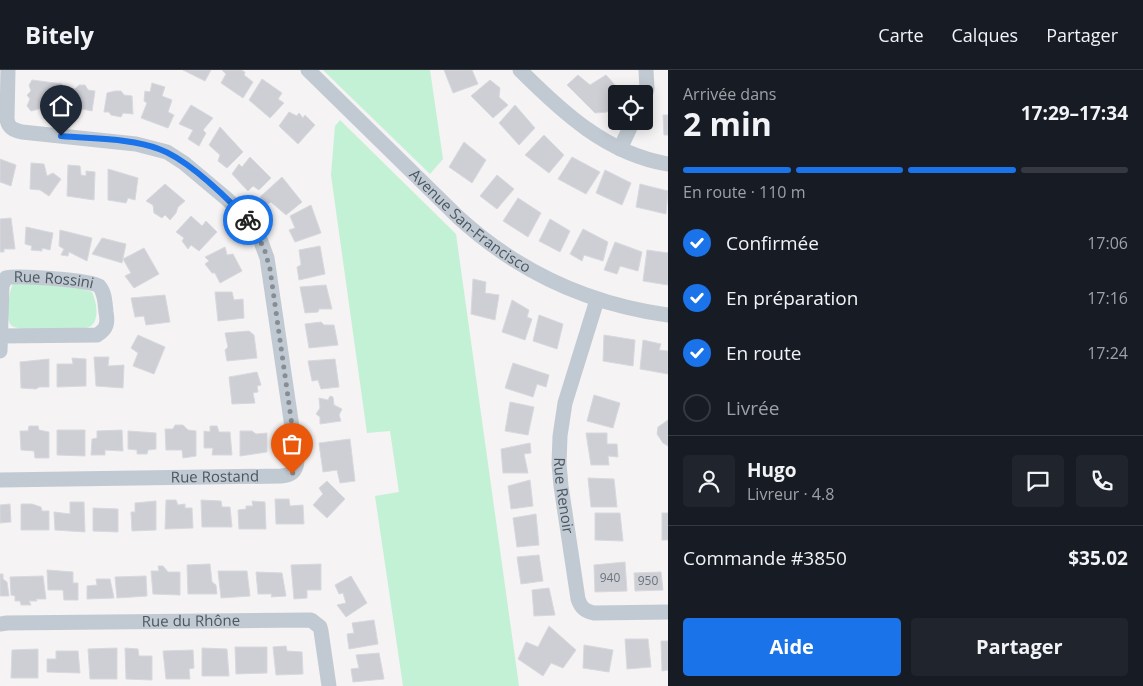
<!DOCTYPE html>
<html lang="fr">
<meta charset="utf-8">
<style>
:root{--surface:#171b24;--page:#20242c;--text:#f1f3f6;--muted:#9ea1a6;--line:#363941;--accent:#1a73e8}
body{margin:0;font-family:"Open Sans",sans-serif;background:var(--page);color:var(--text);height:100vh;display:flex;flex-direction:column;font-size:19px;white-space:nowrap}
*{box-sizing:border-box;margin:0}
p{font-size:16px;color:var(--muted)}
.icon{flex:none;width:28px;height:28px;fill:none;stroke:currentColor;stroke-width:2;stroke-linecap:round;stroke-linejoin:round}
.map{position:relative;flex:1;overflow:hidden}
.panel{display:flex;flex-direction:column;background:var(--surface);width:475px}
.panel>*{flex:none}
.fabs{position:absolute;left:608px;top:15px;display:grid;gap:10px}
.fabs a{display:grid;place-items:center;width:45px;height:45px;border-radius:5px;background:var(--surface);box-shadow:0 2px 12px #0003;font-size:25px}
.pin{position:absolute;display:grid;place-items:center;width:42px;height:42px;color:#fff;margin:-51px -21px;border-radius:50% 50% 50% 0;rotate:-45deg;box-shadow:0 0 5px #0007}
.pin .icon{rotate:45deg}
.courier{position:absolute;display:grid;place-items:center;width:50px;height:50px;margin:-25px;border:4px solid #1a73e8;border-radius:50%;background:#fff;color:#222;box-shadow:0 1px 6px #0007}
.head em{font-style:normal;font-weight:700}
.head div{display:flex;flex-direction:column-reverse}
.head{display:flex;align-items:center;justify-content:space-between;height:85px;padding:0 15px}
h1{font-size:32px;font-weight:700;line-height:38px}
.bar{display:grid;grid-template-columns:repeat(4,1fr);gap:8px 5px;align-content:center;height:60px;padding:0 15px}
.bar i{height:6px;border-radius:4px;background:var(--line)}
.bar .current{background:var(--accent)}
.bar p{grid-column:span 4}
.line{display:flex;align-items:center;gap:12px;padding:0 15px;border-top:1px solid var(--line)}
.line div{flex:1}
.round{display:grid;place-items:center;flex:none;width:52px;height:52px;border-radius:5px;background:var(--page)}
ol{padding:0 15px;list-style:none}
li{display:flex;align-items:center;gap:15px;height:55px}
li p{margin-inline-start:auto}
li .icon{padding:5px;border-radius:50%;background:var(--accent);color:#fff;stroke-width:4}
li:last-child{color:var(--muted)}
li i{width:28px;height:28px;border:2px solid var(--line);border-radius:50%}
.primary-button{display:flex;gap:10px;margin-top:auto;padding:10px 15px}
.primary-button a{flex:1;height:58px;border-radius:5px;background:var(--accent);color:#fff;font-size:20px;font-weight:700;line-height:58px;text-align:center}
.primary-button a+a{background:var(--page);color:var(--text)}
header{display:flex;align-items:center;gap:30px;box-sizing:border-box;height:70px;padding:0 25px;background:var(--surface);border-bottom:1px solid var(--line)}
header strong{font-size:24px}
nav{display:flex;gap:28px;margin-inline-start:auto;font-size:18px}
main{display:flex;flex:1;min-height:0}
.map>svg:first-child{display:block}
.green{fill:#c3f1d5}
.building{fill:#cdcfd5;stroke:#d7d9de}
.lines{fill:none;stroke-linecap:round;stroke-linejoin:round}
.minor{stroke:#c1cad2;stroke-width:15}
.done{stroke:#868d94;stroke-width:5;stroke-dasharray:0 9}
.route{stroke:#1a73e8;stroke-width:6}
.labels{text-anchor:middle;stroke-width:5;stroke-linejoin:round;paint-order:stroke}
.number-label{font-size:12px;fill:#6b747e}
.street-label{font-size:15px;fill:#4a5661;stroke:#fff}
</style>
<header>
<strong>Bitely</strong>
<nav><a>Carte</a><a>Calques</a><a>Partager</a></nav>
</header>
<main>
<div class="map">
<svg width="668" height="616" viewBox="0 0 668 616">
<rect width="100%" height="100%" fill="#f5f3f3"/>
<g class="green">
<polygon points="323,0 430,0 443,89 430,104"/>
<polygon points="340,50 456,164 519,616 403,616 375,426 399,422 390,361 367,363 331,105 335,56"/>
<path d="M19 213 79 218 92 222C97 233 101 255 86 258L23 259C19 258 14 258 11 255 5 249 9 221 13 214Z"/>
</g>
<g class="building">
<polygon points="183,0 211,0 205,11"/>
<polygon points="222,0 241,0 245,2 244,5 253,12 243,28 221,13 226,4"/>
<polygon points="444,0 472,0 478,14 453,23"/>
<polygon points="578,5 590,15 606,5 616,16 617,24 615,35 607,42 595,43 567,15"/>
<polygon points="262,9 282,23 278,29 284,33 270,48 249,30"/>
<polygon points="32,10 62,14 62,40 52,40 47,37 31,41 27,36 30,29 27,25 31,21 29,15"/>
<polygon points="490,10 500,18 499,27 508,35 493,48 471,26"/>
<polygon points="152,13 165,17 162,26 172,30 168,42 174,45 168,58 141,48 147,33 144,31 145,21 150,22"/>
<polygon points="79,15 85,15 88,20 95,21 92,41 68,36 70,18 75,19"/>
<polygon points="115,21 121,21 124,25 132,26 133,44 123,43 121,47 111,45 109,42 104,42 107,23"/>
<polygon points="191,35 213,48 203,60 206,63 199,76 188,69 193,60 179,54"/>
<polygon points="515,35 535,58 519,75 499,53"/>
<polygon points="289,42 297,46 299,43 303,48 305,45 315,55 298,74 279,56"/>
<polygon points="663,45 668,45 668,65 664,65"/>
<polygon points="220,57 243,82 227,98 218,91 220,85 209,75"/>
<polygon points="544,65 564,85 549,103 525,85"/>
<polygon points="464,72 486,90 472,113 449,97"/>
<polygon points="250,87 271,108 259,120 253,116 248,121 232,104 239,94 242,97"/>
<polygon points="572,87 600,102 586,124 558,109"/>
<polygon points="0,89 16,95 11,116 0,112"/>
<polygon points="31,93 44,94 47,106 53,103 61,109 49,126 40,120 30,119"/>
<polygon points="68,95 80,96 81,105 86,106 86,101 95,102 94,130 67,126"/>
<polygon points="108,99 138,108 135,130 128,128 126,133 108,130"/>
<polygon points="605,100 631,113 622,135 596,123"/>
<polygon points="497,105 514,119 497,139 480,126"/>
<polygon points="282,107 302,132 286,145 271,132 266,135 260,127"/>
<polygon points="165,114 185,131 178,137 176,143 170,150 165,145 162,148 154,143 153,135 146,131"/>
<polygon points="640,114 668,121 666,144 636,137"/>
<polygon points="518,128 541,143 528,167 503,151"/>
<polygon points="311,135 321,163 295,172 289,160 295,158 290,146"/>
<polygon points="191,146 202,156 206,151 217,162 199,181 191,175 188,179 182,171 184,168 176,162"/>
<polygon points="11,148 15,179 4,179 4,182 0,182 0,149"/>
<polygon points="550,149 570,161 560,182 539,171"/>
<polygon points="26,157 53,163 50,180 42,178 42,181 31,180 32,176 25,174"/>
<polygon points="583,159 608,172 603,191 584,185 582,191 570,184"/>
<polygon points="60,160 92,168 87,191 69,182 68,186 61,185 64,179 59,176"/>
<polygon points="102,168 126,174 122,193 92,184"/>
<polygon points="615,172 642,182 638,201 620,196 617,204 604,200"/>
<polygon points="320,176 325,204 299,210 297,197 301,195 299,180"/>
<polygon points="225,177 227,185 233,184 242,201 220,213 215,203 212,203 205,194 209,191 205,187"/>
<polygon points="144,178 159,204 134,218 125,206 131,203 123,189"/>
<polygon points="647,180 668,183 668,215 643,211"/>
<polygon points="473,209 486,212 485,223 499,225 495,250 471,244"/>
<polygon points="326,215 332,239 319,239 318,242 305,243 300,217"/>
<polygon points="215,222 232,222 234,230 243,229 244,248 218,251"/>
<polygon points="165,225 170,252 146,255 144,246 135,247 131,228"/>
<polygon points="512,230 529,240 527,247 532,249 525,270 502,262"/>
<polygon points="539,245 563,254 557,279 533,271"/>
<polygon points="321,252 324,255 334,255 338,275 309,278 305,254"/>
<polygon points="249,261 254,265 257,288 227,291 225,280 228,277 225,263"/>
<polygon points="138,265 165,277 154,304 133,296 138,283 131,278"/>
<polygon points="604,265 635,270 633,296 603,291"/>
<polygon points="643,270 661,274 659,280 668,281 668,304 640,299"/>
<polygon points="94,287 109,287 108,296 124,295 123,318 96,316"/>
<polygon points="72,288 86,289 86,316 57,317 57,294 73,294"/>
<polygon points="49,289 49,317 39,317 36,319 21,318 20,292"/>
<polygon points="335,289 339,317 321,319 318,310 312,311 308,291"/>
<polygon points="513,293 549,305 546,317 537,314 533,327 505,318"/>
<polygon points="257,302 261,315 257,316 258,322 253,323 255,333 232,334 229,307"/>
<polygon points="594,325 620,333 613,358 587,351"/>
<polygon points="330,326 333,327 334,335 342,339 339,345 341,351 320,354 320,347 316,344 320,338 319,328 328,330"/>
<polygon points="510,332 534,337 528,365 505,361"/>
<polygon points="668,350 668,376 663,373 657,364 658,357"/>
<polygon points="175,355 183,355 188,360 196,361 196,386 183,388 182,380 166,380 165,359 173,359"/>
<polygon points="29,356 38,356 39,360 49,362 49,388 35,388 34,381 21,380 20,361 28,361"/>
<polygon points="210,356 217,356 219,362 230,362 232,385 212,385 213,378 204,378 204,361 210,362"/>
<polygon points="57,360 85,360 85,386 57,385"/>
<polygon points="122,360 123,381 105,380 105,385 91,385 92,369 97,368 97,361"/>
<polygon points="128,361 156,363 156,379 148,380 147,384 137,384 137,380 128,379"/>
<polygon points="240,361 252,361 256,364 267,363 267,382 240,386"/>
<polygon points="586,363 607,363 607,374 617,374 618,387 608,386 609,395 591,395"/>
<polygon points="350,369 355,411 340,413 337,400 323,402 319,373"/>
<polygon points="530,373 531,383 524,384 528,403 503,403 501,379"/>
<polygon points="588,408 614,409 617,437 591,437"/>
<polygon points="530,410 533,436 511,439 508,416"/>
<polygon points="327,411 345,429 327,448 313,435 323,424 319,418"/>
<polygon points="275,429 289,429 290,436 303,435 304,454 276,454"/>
<polygon points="166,430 176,430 178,435 185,434 185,438 192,438 193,458 165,459"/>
<polygon points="201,430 221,431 222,437 230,437 232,457 202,457"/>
<polygon points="156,431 156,460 132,461 131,442 135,442 135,433"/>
<polygon points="252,431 265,432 266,459 239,459 238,440 246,439 246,436 253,436"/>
<polygon points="70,432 84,432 85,462 55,460 54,442 70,444"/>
<polygon points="10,434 11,452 0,453 0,435"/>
<polygon points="21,434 32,434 41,437 42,441 49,441 49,460 21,460"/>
<polygon points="93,438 118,439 118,462 93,461"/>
<polygon points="595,443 620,443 623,471 595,470"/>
<rect x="662" y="443" width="6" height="27"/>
<polygon points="536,444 539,475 517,477 513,448"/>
<polygon points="539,485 543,511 521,514 517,487"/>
<polygon points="625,492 627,521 595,522 594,495"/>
<polygon points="210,494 212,512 216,515 217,524 188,524 187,495"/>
<polygon points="321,494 321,520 307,520 307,528 294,529 291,495"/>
<polygon points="158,496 163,496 168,502 180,502 180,525 153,524 151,501 159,501"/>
<polygon points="47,500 73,502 73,513 78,513 78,530 64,530 63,520 48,520"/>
<polygon points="218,501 247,501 250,526 221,528"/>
<polygon points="256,502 282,503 286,526 271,527 272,524 258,524"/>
<polygon points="661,502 663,520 635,521 634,503"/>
<polygon points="0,504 3,504 3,509 7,512 9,526 0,526"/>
<polygon points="43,506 46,529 36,529 37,531 29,531 31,535 21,535 20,531 15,531 15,526 11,525 10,507"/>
<polygon points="146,506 147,526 117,528 115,507"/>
<polygon points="351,506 367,533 346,547 337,535 346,533 343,523 339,524 335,515"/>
<polygon points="96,509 110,509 114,528 87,529 87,516 97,515"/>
<polygon points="549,518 555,545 534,546 532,520"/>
<polygon points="374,550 378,574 349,579 347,564 354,563 352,553"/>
<polygon points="549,556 576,580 563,598 551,593 543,606 518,589 526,572 538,577"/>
<polygon points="625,569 648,569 651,597 627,599"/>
<polygon points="661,571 668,571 668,600 662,601"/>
<polygon points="584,575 613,580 609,602 583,598"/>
<polygon points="286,576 287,581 302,582 303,604 276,605 273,577"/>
<polygon points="235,577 267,577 267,603 236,604"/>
<polygon points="117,578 117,609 90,609 88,579"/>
<polygon points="125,578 138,579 139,586 152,586 152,610 126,609"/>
<polygon points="202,578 227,579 229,606 202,606"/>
<polygon points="38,579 38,608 11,608 12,580"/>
<polygon points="193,580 194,598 189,599 190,609 166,609 163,581"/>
<polygon points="56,581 78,581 80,603 47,602 47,589 56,589"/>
<polygon points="379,583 384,609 353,612 351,599 359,598 356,585"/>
</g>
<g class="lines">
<g class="minor">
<path id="s1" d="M308 0 458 147C517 201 588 234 668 245"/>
<path d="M520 0C562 42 607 84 668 94"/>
<polyline points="644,29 647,19 646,0"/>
<polyline points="620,79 633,51"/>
<path id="s2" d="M597 230 565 333 560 366 559 394 561 416 578 529C581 538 585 541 594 543L668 542"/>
<path id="s3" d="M0 281 2 215 6 208C16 205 92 210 99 216 105 222 105 234 106 242 108 253 107 259 97 265L1 266"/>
<path id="s4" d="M0 410 281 406C291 405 296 402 297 391L267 188 260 169 249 151 227 129 184 93 167 82 136 74 22 62C14 60 8 58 7 49L8 0"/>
<path id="s5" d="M0 554 7 553 311 550 320 557 321 561 329 616"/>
</g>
</g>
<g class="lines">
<polyline class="done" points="248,150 264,178 270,199 297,391 295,400 292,404"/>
<path class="route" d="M61 66C92 69 131 68 159 79 187 89 227 128 248 150"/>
</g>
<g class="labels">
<g class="number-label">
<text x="610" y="512">940</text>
<text x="648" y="515">950</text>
</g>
<g class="street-label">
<text dy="5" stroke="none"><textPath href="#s1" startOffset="222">Avenue San-Francisco</textPath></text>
<text dy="5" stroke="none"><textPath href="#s3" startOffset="122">Rue Rossini</textPath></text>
<text dy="5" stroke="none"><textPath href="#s4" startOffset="215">Rue Rostand</textPath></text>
<text dy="5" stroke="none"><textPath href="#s2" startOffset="201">Rue Renoir</textPath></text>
<text dy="5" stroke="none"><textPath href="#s5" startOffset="191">Rue du Rhône</textPath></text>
</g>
</g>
</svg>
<div class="fabs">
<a><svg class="icon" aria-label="locate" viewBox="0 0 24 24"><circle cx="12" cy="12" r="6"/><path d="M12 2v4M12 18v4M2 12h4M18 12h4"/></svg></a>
</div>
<div class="pin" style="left:292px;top:404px;background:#ea580c"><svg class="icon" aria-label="bag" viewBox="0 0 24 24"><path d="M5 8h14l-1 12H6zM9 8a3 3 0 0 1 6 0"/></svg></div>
<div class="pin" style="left:61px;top:66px;background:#1f2937"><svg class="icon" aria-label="home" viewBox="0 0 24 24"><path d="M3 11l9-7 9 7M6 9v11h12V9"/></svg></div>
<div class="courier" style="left:248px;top:150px"><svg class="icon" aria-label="bike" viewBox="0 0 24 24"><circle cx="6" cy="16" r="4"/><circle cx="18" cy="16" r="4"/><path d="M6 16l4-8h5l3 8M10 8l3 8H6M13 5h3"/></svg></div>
</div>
<section class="panel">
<div class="head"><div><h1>2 min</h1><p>Arrivée dans</p></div><em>17:29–17:34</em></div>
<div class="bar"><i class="current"></i><i class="current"></i><i class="current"></i><i></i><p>En route · 110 m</p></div>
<ol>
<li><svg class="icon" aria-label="check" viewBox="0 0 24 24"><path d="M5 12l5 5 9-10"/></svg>Confirmée<p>17:06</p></li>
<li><svg class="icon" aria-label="check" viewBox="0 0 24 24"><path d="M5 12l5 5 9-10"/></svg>En préparation<p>17:16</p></li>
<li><svg class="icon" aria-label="check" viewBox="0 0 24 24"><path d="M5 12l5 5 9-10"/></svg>En route<p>17:24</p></li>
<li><i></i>Livrée</li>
</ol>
<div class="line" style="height:90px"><a class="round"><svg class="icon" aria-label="person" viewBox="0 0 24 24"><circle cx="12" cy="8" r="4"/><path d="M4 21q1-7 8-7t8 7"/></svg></a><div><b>Hugo</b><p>Livreur · 4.8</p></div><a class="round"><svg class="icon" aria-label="chat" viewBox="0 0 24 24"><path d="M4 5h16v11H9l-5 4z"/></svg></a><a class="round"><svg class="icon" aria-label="phone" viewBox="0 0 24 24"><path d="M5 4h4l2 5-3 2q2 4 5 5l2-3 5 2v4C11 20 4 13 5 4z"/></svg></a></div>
<div class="line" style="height:65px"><div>Commande #3850</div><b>$35.02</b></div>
<div class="primary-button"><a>Aide</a><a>Partager</a></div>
</section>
</main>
